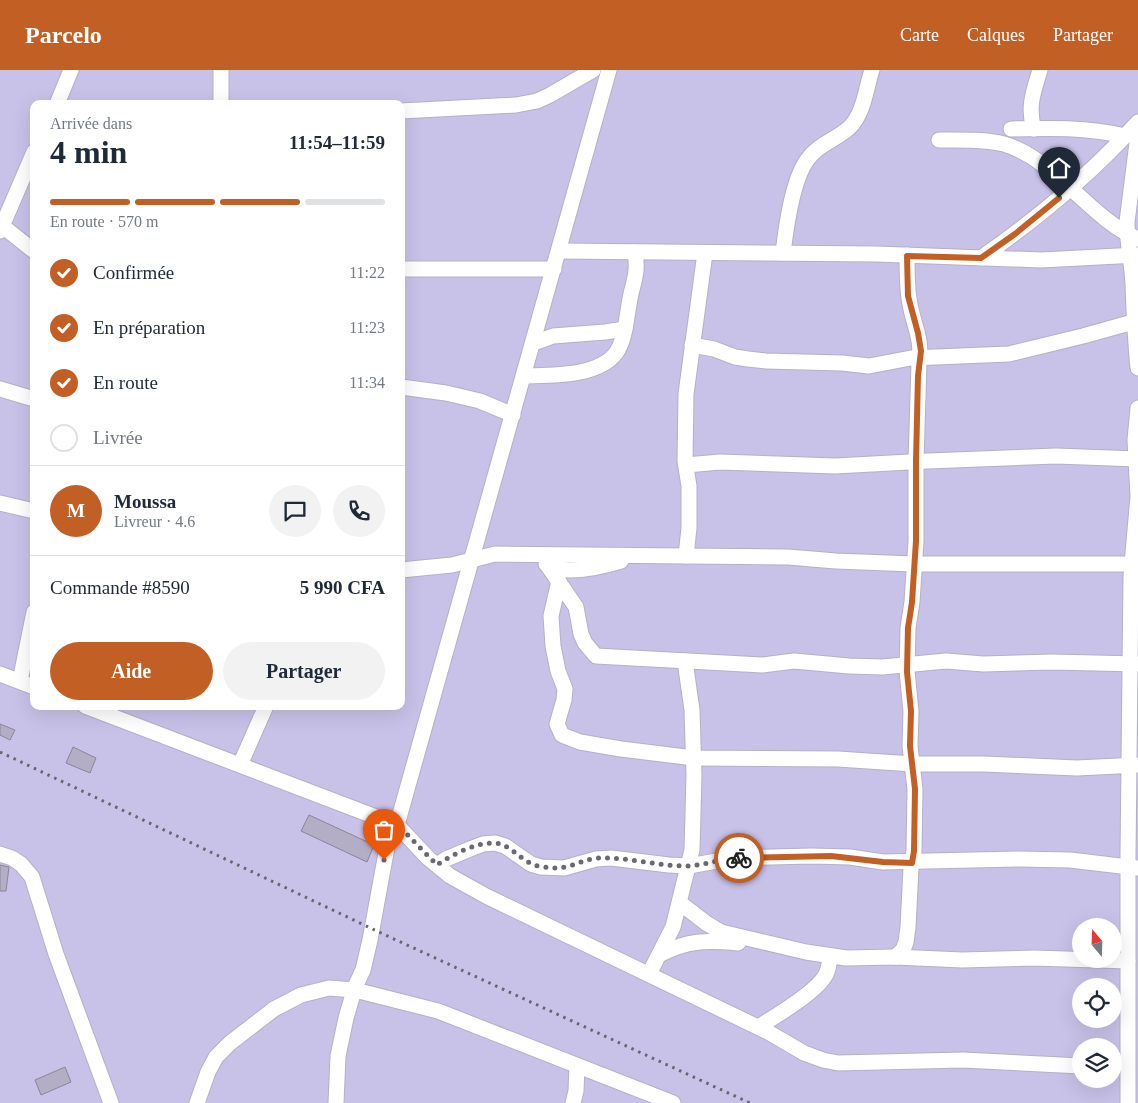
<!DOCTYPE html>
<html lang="fr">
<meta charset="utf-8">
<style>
:root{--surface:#fff;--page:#f2f2f3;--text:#1f2937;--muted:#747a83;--line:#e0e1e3;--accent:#c25f25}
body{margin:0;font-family:"Times New Roman",serif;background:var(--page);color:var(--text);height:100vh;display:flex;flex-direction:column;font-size:19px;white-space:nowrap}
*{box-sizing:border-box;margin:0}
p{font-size:16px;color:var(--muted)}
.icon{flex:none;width:28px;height:28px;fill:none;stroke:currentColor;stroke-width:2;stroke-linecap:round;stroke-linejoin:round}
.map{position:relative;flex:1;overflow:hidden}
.drawer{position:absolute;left:30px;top:30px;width:375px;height:610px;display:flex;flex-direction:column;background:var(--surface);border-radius:10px;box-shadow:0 5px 20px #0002}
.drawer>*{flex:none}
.needle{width:32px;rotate:341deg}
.buttons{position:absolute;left:1072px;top:848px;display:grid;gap:10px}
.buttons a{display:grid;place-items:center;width:50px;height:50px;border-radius:50%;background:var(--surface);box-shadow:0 5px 20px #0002;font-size:25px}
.pin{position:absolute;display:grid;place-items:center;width:42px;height:42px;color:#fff;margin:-51px -21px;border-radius:50% 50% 50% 0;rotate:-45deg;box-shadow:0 0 5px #0007}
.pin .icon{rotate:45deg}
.courier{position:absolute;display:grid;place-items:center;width:50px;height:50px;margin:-25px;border:4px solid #c25f25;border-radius:50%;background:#fff;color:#222;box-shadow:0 1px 6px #0007}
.head em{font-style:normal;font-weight:800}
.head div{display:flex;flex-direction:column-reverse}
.head{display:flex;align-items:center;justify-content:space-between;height:85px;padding:0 20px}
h1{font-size:32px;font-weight:800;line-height:38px}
.bar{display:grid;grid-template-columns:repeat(4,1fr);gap:8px 5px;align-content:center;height:60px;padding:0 20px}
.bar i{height:6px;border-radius:4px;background:var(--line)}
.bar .on{background:var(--accent)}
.bar p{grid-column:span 4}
.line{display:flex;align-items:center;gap:12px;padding:0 20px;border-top:1px solid var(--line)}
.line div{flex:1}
.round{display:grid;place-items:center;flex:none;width:52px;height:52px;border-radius:26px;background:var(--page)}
ol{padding:0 20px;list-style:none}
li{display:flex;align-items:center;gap:15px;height:55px}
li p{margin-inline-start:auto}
li .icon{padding:5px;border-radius:50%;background:var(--accent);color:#fff;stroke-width:4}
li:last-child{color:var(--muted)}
li i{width:28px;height:28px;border:2px solid var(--line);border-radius:50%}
.primary-button{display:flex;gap:10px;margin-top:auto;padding:10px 20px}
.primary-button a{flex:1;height:58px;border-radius:30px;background:var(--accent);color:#fff;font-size:20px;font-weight:800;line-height:58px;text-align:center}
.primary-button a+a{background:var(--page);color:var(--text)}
header{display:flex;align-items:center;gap:30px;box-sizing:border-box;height:70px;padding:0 25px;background:var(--accent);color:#fff}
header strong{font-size:24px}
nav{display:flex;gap:28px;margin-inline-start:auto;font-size:18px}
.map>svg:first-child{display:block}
.green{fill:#c8c2e9;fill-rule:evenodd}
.building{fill:#b4adc6;stroke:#8a849c}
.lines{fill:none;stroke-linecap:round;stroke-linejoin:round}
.minor-casing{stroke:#b3b0c9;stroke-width:17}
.minor{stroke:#fff;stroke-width:15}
.rail{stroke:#67666f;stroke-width:3;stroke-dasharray:2.5 5;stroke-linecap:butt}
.done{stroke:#6a6972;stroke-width:5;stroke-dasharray:0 9}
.route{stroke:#c25f25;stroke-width:6}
</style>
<header>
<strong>Parcelo</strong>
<nav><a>Carte</a><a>Calques</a><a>Partager</a></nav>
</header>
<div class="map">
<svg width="1138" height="1033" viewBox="0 0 1138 1033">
<rect width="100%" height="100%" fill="#f2f1fb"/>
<path class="green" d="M0 0H1138V1033H0ZM34 34H401V636H34ZM1081 856H1114V889H1081ZM1081 916H1114V949H1081ZM1081 976H1114V1009H1081Z"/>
<g class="building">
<polygon points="0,654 15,660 10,670 0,665"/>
<polygon points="73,677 96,688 90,703 66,693"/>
<polygon points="309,745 374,775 367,792 301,761"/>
<polygon points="0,795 9,797 6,821 0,821"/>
<polygon points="65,997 71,1012 41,1025 35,1010"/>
</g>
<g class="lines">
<defs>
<g id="minor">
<polyline points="221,0 221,34"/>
<polyline points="609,0 397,755 428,788 450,806 486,826 768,962 804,983 823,990 838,993 963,990 1081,996"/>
<polyline points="57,34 71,0"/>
<polyline points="401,41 516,35 537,31 550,25 593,0"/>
<path d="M1011 59C1049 58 1087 57 1125 66"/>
<path d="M1034 59C1027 37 1034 20 1040 0"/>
<path d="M1138 65 1127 152C1127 173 1132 193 1133 214 1134 242 1135 270 1138 298"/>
<path d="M939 70C959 70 985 69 1004 74 1055 89 1089 148 1138 169"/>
<polyline points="0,154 34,181"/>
<polyline points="0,161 34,82"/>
<polyline points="559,181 876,184 1041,190 1138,185"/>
<path d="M783 183C786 158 792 111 807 90 818 74 836 70 850 57 864 43 866 18 872 0"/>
<path d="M981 188C1038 148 1092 103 1138 52"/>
<polyline points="401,199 554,199"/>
<polyline points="534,273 553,266 605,262 625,259"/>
<polyline points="692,275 714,279 735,287 748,289 766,291 842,293 869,296 911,288 1009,284 1083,266 1133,252"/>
<path d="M524 306C551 305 598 307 616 283 625 270 626 251 629 235 632 212 639 207 635 182"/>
<polyline points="401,317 446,323 480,331 513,345"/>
<polyline points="0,319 34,329"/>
<polyline points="686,395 720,392 835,396 928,391 1056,386 1138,389"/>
<polyline points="0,433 34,441"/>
<polyline points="686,486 689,458 689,416 685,391 686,324 705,183"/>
<path d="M546 494C563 506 601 497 621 491"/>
<polyline points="548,496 576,537 581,564 585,573 596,586 762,595 794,591 849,596 882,597 946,591 983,594 1052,592 1138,594"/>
<polyline points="401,500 452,495 495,484 788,487 836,491 913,494 1138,494"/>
<polyline points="559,511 551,546 553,576 558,601 565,619 564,630 557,654 562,665 580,672 621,679 694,688 838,689 913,694 984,694 1077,698 1138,695"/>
<polyline points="0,604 34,617"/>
<polyline points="20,611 34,542"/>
<polyline points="85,636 397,755 388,772 370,870 363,900 355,917 346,948 338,986 336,1033"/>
<polyline points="240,695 266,636"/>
<polyline points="0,784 12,788 21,794 32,807 56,884 111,1033"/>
<polyline points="437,795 446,789 470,779 483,774 495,773 505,776 531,794 541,797 564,798 596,789 611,788 669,795 689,796 733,788 811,786 850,787 883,792 1018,789 1070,790 1138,798"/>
<polyline points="680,833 706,853 721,862 806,882 846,888 895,887 962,890 1034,888 1128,891"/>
<path d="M659 885C687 870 707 870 738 873"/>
<path d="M895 887 903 880 906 872 908 857 911 798 914 781 915 719 910 676 911 641 907 601 908 558 912 532 916 471V392L919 293C923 267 912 253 909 228 907 215 907 200 907 185"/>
<polyline points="649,904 673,857 692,780 694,705 692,640 685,591"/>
<path d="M758 957C776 946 815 923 825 906 829 900 829 893 830 887"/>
<polyline points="197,1033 208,1002 216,987 230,973 274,939 301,925 329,918 355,920 438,941 673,1033"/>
<polyline points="573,1033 576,1021 577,996"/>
<polyline points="1128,1033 1128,785 1131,506 1138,426 1135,370 1138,338"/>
</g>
</defs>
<use href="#minor" class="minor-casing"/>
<use href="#minor" class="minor"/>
<polyline class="rail" points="0,682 381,863 750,1033"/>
</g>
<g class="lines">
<path class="done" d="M384 790 388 772 397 754 437 795C452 785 474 773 493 773 509 773 518 788 532 794 538 797 545 797 551 798 571 799 582 789 599 788 628 787 657 796 686 796 704 796 721 788 739 788"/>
<polyline class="route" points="739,788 831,786 883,792 912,793 914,781 915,719 910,676 911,641 907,602 908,558 912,532 916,471 916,392 918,306 921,281 918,263 908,226 907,186 981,188 1015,164 1059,128"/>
</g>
</svg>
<div class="buttons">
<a><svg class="needle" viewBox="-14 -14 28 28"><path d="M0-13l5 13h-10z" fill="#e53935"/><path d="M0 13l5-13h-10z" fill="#747a83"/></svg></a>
<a><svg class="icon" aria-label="locate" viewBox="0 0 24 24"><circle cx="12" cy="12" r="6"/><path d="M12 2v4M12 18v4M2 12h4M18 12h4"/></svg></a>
<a><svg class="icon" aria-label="layers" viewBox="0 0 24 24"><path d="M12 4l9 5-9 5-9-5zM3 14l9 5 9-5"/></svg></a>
</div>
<div class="pin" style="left:384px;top:790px;background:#ea580c"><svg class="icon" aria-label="bag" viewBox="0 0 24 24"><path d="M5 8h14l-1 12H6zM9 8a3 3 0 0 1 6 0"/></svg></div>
<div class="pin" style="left:1059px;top:128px;background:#1f2937"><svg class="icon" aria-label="home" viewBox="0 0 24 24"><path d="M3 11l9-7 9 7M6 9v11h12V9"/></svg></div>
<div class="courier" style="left:739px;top:788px"><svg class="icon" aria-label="bike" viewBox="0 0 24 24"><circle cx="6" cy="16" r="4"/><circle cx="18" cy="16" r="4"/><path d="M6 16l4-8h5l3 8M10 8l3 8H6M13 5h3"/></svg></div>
<section class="drawer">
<div class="head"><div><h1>4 min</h1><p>Arrivée dans</p></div><em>11:54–11:59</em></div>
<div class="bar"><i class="on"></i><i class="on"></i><i class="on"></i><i></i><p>En route · 570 m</p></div>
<ol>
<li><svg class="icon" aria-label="check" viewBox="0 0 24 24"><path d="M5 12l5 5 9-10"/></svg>Confirmée<p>11:22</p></li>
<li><svg class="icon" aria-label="check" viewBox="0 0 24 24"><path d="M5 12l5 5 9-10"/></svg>En préparation<p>11:23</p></li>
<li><svg class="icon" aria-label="check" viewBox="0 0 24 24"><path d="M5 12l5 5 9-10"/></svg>En route<p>11:34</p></li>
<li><i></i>Livrée</li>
</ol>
<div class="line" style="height:90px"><b class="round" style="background:var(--accent);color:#fff">M</b><div><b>Moussa</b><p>Livreur · 4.6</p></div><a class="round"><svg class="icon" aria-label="chat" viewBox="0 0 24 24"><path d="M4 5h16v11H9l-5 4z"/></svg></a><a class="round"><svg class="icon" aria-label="phone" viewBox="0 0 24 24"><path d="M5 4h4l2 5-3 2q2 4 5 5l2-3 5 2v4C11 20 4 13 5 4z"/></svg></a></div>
<div class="line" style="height:65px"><div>Commande #8590</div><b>5 990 CFA</b></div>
<div class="primary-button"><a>Aide</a><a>Partager</a></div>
</section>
</div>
